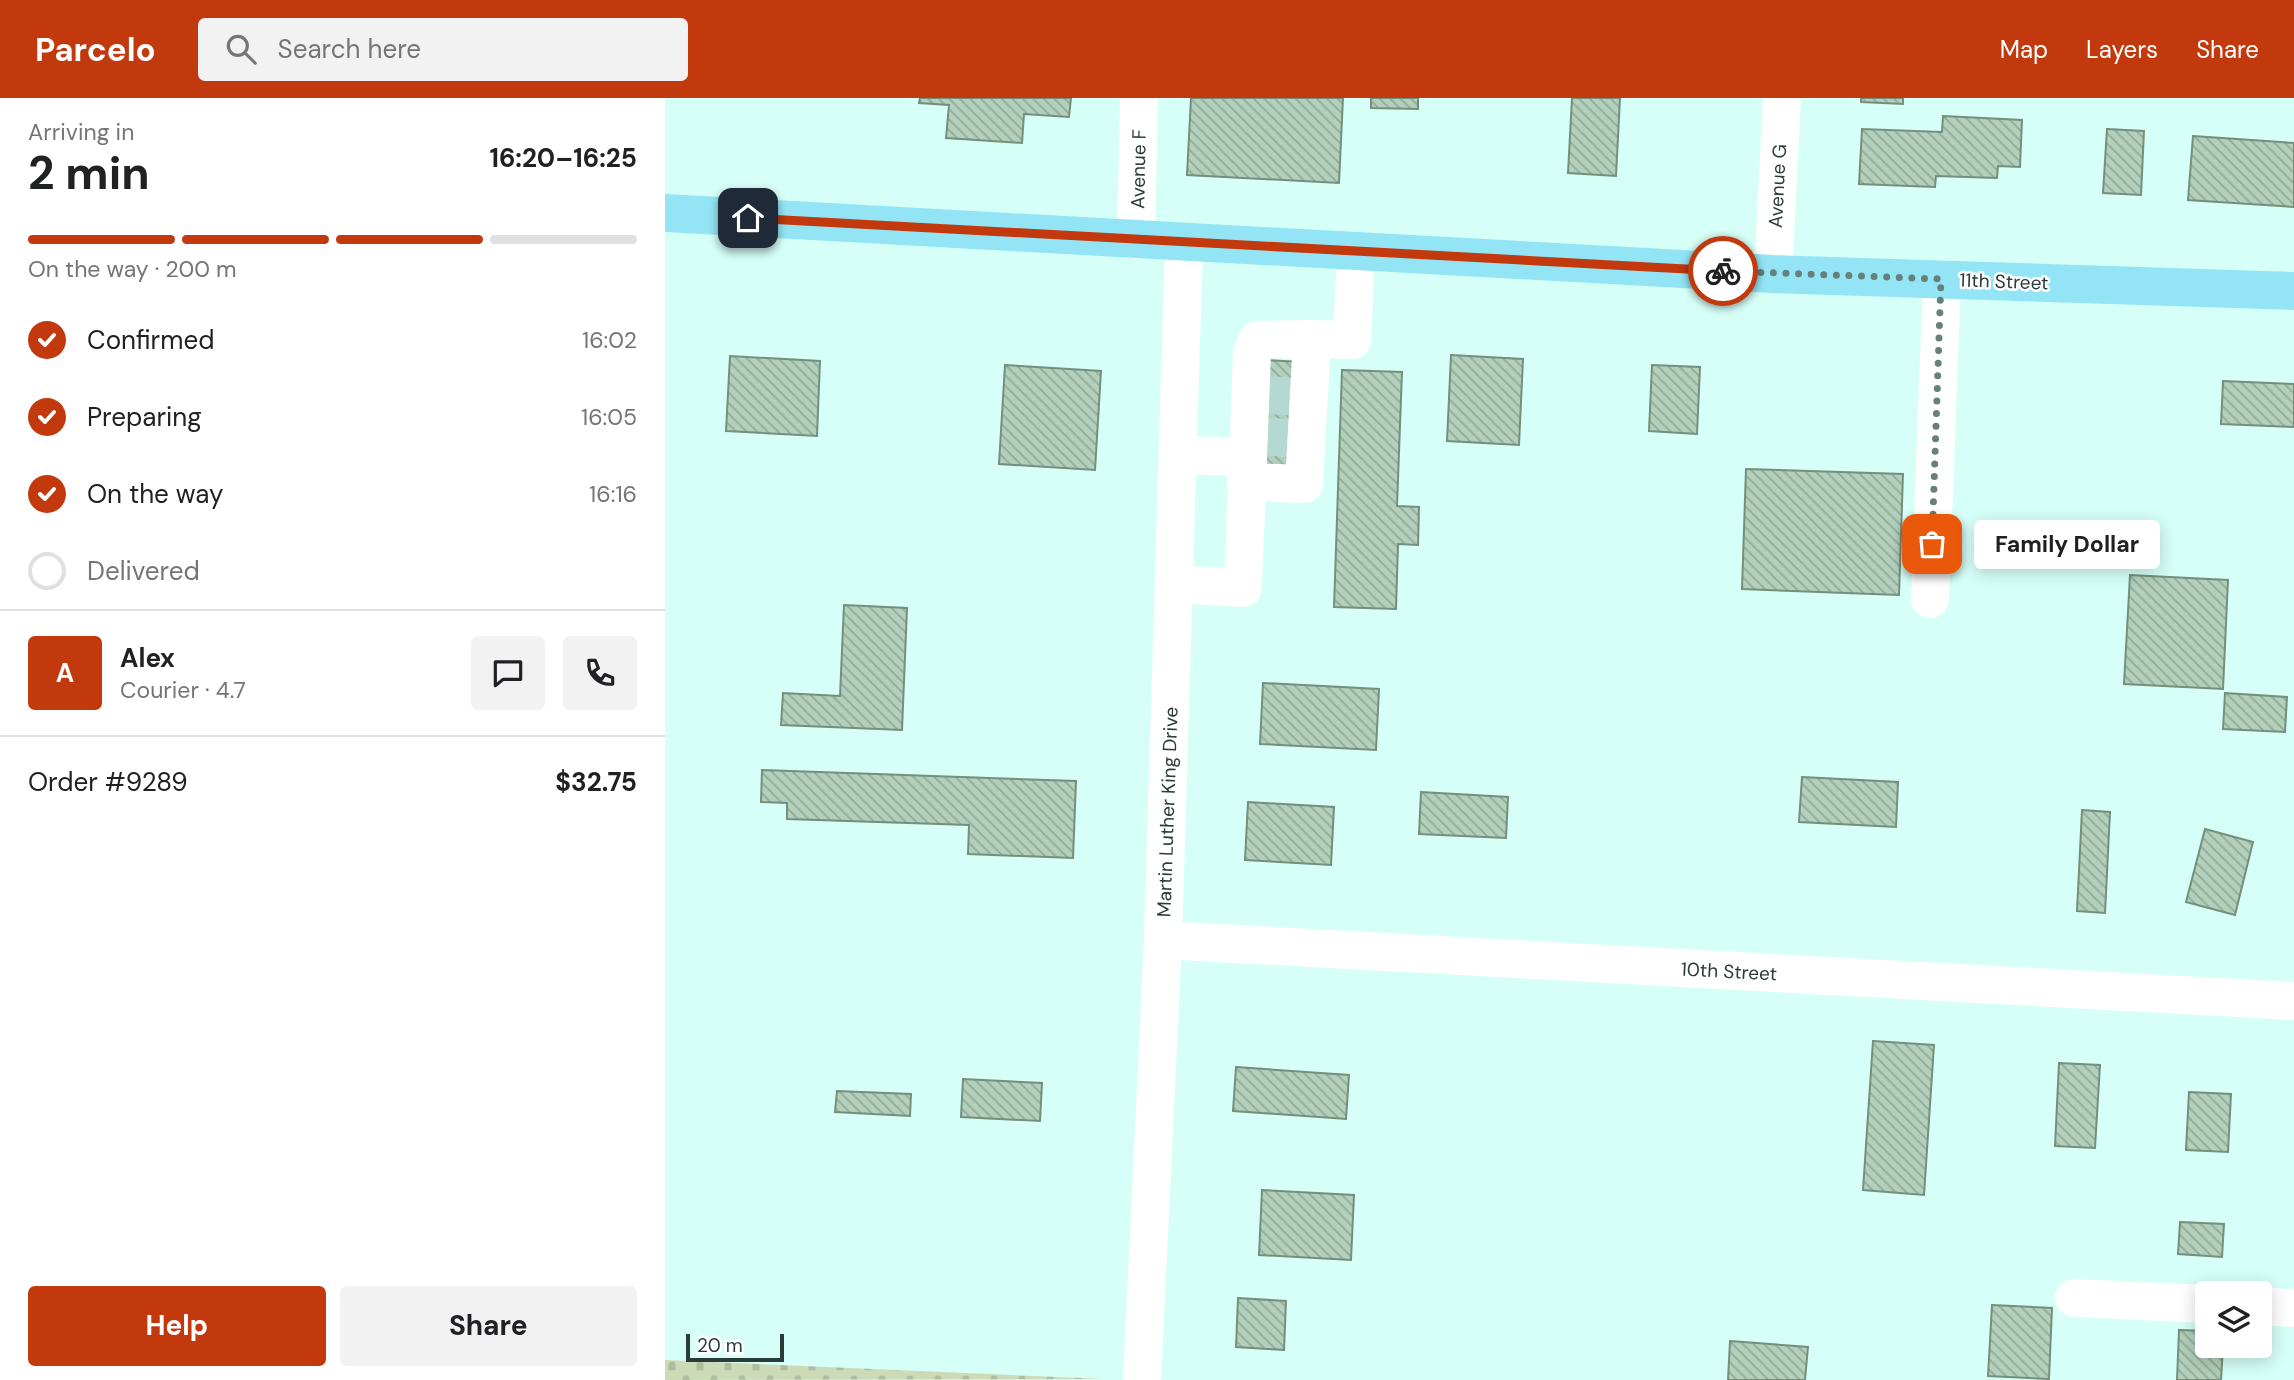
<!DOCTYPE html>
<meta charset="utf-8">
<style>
:root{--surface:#fff;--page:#f2f2f2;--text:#202124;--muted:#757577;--line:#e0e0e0;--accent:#c1390d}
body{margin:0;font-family:"DM Sans",sans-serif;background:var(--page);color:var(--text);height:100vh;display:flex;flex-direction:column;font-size:26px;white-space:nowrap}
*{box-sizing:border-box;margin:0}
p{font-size:23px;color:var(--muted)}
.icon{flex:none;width:38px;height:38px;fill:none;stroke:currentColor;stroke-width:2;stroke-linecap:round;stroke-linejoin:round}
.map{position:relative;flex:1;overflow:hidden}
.side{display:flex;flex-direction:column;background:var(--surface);width:665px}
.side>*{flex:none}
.controls{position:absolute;left:1530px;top:1183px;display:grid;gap:14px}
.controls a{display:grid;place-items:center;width:77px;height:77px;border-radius:7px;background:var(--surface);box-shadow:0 4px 18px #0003;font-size:35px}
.scale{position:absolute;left:21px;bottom:18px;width:98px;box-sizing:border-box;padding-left:7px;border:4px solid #2a3b38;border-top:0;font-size:19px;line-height:24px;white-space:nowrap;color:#2a3b38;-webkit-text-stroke:5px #fff;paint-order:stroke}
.pin{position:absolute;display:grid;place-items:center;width:60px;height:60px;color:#fff;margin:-30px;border-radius:14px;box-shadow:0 4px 10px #0006}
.courier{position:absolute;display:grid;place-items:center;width:70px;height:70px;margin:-35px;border:5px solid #c1390d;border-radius:50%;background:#fff;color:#222;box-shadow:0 2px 9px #0007}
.bubble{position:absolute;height:49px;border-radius:7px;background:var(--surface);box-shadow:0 4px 18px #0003;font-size:23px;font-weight:700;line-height:49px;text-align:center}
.headline em{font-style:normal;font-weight:700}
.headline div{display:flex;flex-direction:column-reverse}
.headline{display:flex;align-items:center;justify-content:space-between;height:119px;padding:0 28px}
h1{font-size:46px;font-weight:700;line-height:52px}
.bar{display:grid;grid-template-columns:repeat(4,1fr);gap:10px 7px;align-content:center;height:84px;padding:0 28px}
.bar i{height:9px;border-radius:5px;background:var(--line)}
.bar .on{background:var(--accent)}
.bar p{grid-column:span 4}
.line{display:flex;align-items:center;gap:18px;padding:0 28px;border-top:2px solid var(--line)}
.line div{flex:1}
.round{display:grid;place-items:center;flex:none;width:74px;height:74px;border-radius:7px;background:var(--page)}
ol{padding:0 28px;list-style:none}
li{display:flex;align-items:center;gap:21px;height:77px}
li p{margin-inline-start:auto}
li .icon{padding:7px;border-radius:50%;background:var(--accent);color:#fff;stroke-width:4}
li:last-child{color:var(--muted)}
li i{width:38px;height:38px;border:4px solid var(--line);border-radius:50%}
.button{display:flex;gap:14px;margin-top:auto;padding:14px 28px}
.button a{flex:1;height:80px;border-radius:7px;background:var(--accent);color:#fff;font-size:28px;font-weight:700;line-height:80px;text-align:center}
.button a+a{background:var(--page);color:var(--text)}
header{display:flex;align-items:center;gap:42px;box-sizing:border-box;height:98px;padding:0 35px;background:var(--accent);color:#fff}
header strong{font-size:33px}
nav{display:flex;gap:38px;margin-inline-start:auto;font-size:24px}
.search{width:490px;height:63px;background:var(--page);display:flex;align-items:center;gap:18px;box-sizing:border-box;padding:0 24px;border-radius:7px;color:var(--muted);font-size:26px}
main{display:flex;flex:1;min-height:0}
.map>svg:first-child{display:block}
.cemetery{fill:url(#cemetery-stones)}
.building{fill:url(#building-back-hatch);stroke:#74907c;stroke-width:2}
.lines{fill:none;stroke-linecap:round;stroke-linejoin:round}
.minor-tunnel{stroke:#b4d8d2;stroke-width:38;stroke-dasharray:38 19;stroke-linecap:butt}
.minor{stroke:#fff;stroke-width:38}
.major{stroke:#93e5f5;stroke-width:38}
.done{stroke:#66807b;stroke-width:7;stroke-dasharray:0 12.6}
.route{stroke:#c1390d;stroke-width:9}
.labels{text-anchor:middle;stroke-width:5;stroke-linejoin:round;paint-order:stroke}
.street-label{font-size:19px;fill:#2a3b38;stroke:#fff}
</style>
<header>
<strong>Parcelo</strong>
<div class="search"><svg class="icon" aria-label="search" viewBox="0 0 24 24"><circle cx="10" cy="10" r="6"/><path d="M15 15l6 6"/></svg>Search here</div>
<nav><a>Map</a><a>Layers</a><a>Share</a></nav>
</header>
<main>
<section class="side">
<div class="headline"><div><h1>2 min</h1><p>Arriving in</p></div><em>16:20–16:25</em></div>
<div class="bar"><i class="on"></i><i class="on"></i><i class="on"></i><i></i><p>On the way · 200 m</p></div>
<ol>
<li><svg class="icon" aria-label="check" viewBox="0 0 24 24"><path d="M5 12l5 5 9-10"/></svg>Confirmed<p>16:02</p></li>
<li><svg class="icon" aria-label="check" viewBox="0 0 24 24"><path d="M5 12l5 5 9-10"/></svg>Preparing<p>16:05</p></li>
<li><svg class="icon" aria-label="check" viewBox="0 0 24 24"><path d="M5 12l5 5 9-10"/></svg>On the way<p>16:16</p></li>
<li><i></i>Delivered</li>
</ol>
<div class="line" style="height:126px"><b class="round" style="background:var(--accent);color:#fff">A</b><div><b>Alex</b><p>Courier · 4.7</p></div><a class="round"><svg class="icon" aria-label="chat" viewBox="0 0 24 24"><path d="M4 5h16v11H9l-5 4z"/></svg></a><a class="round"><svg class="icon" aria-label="phone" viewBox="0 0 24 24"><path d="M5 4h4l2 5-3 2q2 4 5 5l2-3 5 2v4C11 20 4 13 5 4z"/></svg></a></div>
<div class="line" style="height:91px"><div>Order #9289</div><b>$32.75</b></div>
<div class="button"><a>Help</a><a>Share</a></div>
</section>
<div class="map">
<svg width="1629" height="1282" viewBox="0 0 1629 1282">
<defs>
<pattern id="cemetery-stones" width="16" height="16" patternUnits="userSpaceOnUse" patternTransform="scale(1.75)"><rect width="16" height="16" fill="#cddab7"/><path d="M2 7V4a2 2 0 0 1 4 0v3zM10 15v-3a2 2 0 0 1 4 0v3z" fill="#b0bc9e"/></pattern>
<pattern id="building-back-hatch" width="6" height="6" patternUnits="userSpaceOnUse" patternTransform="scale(1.75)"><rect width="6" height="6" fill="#b2d0bb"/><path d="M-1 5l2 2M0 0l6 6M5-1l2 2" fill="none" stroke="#91aa99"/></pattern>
</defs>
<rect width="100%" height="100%" fill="#d6fff8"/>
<polygon class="cemetery" points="0,1262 439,1281 0,1282"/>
<g class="building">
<polygon points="255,0 406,0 404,19 359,16 357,45 281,40 284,7 254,5"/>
<polygon points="526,0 678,0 674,85 522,77"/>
<polygon points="706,0 753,0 753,11 706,10"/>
<polygon points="907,0 955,0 951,78 903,75"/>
<polygon points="1196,0 1238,0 1238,6 1196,4"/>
<polygon points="1278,18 1357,22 1355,69 1333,68 1332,80 1271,78 1270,89 1194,86 1197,31 1277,34"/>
<polygon points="1442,31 1479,33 1476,97 1438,95"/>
<polygon points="1528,38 1629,45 1629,109 1523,102"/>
<polygon points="786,257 858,261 854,347 782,343"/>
<polygon points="65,258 155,263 152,338 61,333"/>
<polygon points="600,262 636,264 631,375 595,374"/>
<polygon points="340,267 436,273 430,372 334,366"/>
<polygon points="987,267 1035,269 1032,336 984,333"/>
<polygon points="677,272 737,274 732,408 754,409 753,447 733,446 731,511 669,509"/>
<polygon points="1558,283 1629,286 1629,329 1556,326"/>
<polygon points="1081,371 1238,376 1234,497 1077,491"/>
<polygon points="1465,477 1563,482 1558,591 1459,586"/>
<polygon points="179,507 242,510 237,632 116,627 118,595 175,598"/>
<polygon points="598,585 714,591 711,652 595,646"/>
<polygon points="1560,595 1622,599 1620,634 1558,631"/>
<polygon points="97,672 411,683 408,760 303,756 304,727 122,721 122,705 96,704"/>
<polygon points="1137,679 1233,684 1231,729 1134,724"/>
<polygon points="756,694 843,699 841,740 754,736"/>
<polygon points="583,704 669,709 666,767 580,762"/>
<polygon points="1417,712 1445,714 1440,815 1412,813"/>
<polygon points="1540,731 1588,744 1570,817 1521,804"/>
<polygon points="1208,943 1269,947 1259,1097 1198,1092"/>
<polygon points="1394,965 1435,967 1430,1050 1390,1048"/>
<polygon points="571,969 684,977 681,1021 568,1013"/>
<polygon points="298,981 377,985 375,1023 296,1019"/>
<polygon points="172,993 246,996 245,1018 170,1014"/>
<polygon points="1524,994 1566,996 1563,1054 1521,1052"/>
<polygon points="597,1092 689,1097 686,1162 594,1157"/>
<polygon points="1515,1124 1559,1126 1557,1159 1513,1156"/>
<polygon points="573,1200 621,1203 619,1252 571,1249"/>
<polygon points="1327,1207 1387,1210 1384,1281 1323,1278"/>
<polygon points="1514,1232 1542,1233 1542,1248 1558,1248 1556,1282 1512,1282"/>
<polygon points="1065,1243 1143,1249 1140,1282 1063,1282"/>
</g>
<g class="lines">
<g class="minor-tunnel">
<polyline points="599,297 634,299"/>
<polyline points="597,338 632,341"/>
</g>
<g class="minor">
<polyline points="471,142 474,0"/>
<polyline points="1108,176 1117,0"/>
<polyline points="514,357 582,359"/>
<polyline points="581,384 639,386 647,241 687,242 691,154"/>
<polyline points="509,486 578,490 587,255 592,242 647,241"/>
<polyline points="1265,501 1277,181"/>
<polyline points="498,842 1629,903"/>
<polyline points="1409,1200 1542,1206"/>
<polyline points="1594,1208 1629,1210"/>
<polyline points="477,1282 498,842 519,145"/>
</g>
<polyline class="major" points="0,115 1108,176 1629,193"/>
</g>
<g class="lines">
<polyline class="done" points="1058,173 1276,181 1267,446"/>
<polyline class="route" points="83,120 1058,173"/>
</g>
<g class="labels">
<g class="street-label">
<text transform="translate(473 71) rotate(-89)" y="7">Avenue F</text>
<text transform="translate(1112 88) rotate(-87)" y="7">Avenue G</text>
<text transform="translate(1339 183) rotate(2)" y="7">11th Street</text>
<text transform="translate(502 714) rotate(-88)" y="7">Martin Luther King Drive</text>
<text transform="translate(1064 873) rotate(3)" y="7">10th Street</text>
</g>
</g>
</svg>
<div class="controls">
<a><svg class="icon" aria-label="layers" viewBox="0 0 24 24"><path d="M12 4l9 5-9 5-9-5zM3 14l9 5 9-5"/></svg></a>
</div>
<div class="scale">20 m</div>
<div class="pin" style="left:1267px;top:446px;background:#ea580c"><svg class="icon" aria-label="bag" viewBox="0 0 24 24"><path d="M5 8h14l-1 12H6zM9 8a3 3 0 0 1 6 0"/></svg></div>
<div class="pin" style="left:83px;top:120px;background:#1f2937"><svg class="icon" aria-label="home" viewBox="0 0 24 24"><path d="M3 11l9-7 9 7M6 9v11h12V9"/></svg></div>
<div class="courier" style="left:1058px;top:173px"><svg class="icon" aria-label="bike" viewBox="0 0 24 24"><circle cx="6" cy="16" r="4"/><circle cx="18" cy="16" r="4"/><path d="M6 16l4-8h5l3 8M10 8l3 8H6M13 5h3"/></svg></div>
<div class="bubble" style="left:1309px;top:422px;width:186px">Family Dollar</div>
</div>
</main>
